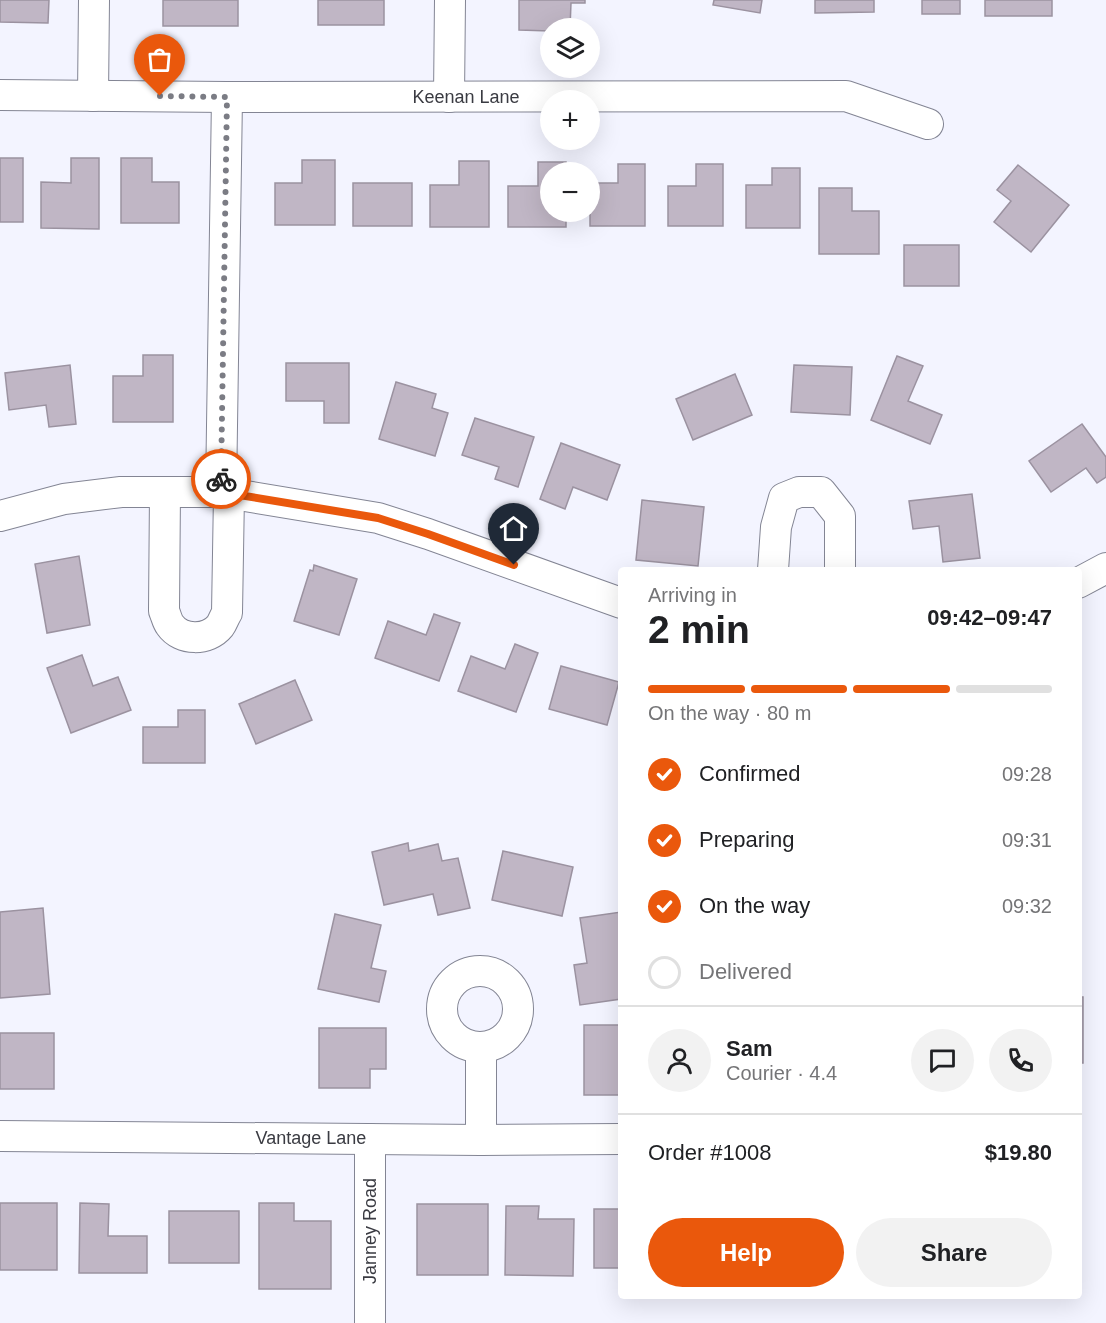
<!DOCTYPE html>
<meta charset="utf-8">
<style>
:root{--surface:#fff;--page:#f2f2f2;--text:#202124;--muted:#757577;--line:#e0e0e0;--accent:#ea580c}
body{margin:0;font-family:Helvetica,sans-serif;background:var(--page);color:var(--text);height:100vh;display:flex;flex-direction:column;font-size:22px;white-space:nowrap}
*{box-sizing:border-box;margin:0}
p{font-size:20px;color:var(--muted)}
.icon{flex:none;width:33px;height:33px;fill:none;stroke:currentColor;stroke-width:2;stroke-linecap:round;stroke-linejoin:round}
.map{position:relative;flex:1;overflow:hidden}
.panel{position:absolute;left:618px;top:567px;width:464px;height:732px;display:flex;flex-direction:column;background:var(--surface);border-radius:6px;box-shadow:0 6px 24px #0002}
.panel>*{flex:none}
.tools{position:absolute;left:540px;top:18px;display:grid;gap:12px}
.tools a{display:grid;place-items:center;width:60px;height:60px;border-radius:50%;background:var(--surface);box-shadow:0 6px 24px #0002;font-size:30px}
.pin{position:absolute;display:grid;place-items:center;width:51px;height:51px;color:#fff;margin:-62px -26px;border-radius:50% 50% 50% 0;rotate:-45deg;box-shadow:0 0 6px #0007}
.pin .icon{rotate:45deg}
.courier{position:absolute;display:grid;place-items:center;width:60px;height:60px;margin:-30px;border:4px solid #ea580c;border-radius:50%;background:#fff;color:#222;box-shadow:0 2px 8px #0007}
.overview em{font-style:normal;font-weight:600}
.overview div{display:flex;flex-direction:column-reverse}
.overview{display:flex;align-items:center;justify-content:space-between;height:102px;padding:0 30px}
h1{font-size:39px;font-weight:600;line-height:45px}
.bar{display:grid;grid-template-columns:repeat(4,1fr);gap:9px 6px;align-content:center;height:72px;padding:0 30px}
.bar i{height:8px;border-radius:4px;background:var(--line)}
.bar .on{background:var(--accent)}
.bar p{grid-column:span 4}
.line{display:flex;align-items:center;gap:15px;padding:0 30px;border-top:2px solid var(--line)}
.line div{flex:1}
.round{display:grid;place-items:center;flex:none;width:63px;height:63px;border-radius:32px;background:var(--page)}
ol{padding:0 30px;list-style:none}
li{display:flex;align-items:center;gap:18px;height:66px}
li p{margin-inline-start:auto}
li .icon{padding:6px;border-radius:50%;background:var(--accent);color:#fff;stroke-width:4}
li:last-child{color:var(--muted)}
li i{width:33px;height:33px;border:3px solid var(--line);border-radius:50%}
.button{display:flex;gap:12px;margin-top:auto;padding:12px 30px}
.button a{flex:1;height:69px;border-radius:36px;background:var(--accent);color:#fff;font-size:24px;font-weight:600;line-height:69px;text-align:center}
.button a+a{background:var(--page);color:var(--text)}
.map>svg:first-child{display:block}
.building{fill:#c0b6c5;stroke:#9b92a0;stroke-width:1.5}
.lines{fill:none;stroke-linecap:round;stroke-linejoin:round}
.minor-casing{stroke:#838594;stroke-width:32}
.minor{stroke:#fff;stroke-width:30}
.done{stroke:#7b7c84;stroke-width:6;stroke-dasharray:0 10.8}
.route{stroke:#ea580c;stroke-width:8}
.labels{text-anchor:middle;stroke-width:4.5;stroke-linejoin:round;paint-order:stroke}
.street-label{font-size:18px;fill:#3a3b42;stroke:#fff}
</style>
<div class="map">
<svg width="1106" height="1323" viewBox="0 0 1106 1323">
<rect width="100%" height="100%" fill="#f3f4ff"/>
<g class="building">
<polygon points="0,0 49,0 48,23 0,22"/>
<rect x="163" y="0" width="75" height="26"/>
<rect x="318" y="0" width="66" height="25"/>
<polygon points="519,0 585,0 585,3 571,3 570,28 550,28 550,31 519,30"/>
<polygon points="714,0 762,0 760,13 713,5"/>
<polygon points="815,0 874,0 874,12 815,13"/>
<rect x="922" y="0" width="38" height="14"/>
<rect x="985" y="0" width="67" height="16"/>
<rect x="0" y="158" width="23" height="64"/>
<polygon points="71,158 99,158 99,229 41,228 41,182 71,183"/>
<polygon points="121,158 152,158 152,182 179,182 179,223 121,223"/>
<polygon points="302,160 335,160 335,225 275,225 275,183 302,183"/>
<polygon points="459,161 489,161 489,227 430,227 430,185 459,185"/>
<polygon points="538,162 566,162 566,172 550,172 550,212 566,212 566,227 508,227 508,186 538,186"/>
<polygon points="618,164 645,164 645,226 590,226 590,183 618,183"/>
<polygon points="696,164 723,164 723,226 668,226 668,186 696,186"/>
<polygon points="1018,165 1069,205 1031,252 994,222 1011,201 997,190"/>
<polygon points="772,168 800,168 800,228 746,228 746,185 772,185"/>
<rect x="353" y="183" width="59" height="43"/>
<polygon points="819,188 852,188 852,211 879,211 879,254 819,254"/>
<rect x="904" y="245" width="55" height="41"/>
<polygon points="143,355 173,355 173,422 113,422 113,376 143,376"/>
<polygon points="897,356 923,366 908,401 942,415 930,444 871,420"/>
<polygon points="286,363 349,363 349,423 324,423 324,401 286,401"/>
<polygon points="70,365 76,424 49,427 46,405 9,410 5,373"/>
<polygon points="794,365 852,367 850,415 791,412"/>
<polygon points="735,374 752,415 693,440 676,399"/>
<polygon points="396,382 436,394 432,408 448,413 435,456 379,439"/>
<polygon points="475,418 534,437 518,487 495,479 499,467 462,455"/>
<polygon points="1082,424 1106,457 1106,477 1097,483 1086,468 1051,492 1029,461"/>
<polygon points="561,443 620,465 607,500 573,487 565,509 540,499"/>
<polygon points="972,494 980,558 943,562 939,526 913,529 909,501"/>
<polygon points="642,500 704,507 698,566 636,560"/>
<polygon points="79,556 90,625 47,633 35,564"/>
<polygon points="314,565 357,579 339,635 294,621 310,570 313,571"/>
<polygon points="434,614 460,623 439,681 375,658 388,621 426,635"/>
<polygon points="515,644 538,653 516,712 458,691 471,656 505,669"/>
<polygon points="82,655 93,686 118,677 131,710 71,733 47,668"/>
<polygon points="561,666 619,682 607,725 549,709"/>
<polygon points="295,680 312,720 256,744 239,704"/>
<polygon points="178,710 205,710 205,763 143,763 143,727 178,727"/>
<polygon points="408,843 409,851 438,844 442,861 458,858 470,908 438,915 433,894 384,905 372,852"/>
<polygon points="503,851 573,867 562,916 492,900"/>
<polygon points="43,908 50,994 0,998 0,912"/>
<polygon points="621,912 621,999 580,1005 574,965 587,963 580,918"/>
<polygon points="335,914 381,925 371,968 386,971 379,1002 318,989"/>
<rect x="1078" y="997" width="5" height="66"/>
<rect x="584" y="1025" width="37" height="70"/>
<polygon points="319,1028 386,1028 386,1069 370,1069 370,1088 319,1088"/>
<rect x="0" y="1033" width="54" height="56"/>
<rect x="1078" y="1090" width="2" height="62"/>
<rect x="0" y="1203" width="57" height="67"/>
<polygon points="80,1203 109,1204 108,1236 147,1236 147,1273 79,1273"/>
<polygon points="259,1203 294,1203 294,1221 331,1221 331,1289 259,1289"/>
<rect x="417" y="1204" width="71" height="71"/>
<polygon points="506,1206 539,1206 538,1219 574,1219 573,1276 505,1275"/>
<rect x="594" y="1209" width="27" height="59"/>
<rect x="169" y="1211" width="70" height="52"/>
</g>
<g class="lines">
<defs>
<g id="minor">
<polyline points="0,95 227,97 846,96 928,124"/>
<polyline points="93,96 94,0"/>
<polyline points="449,97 450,0"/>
<path d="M165 492 164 611C166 615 167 621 170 625 181 641 208 641 220 626 223 622 224 617 227 613L229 494"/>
<polyline points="221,492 227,97"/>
<polyline points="0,516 64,499 121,492 221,492 378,518 428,534 621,603"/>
<polyline points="773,570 776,527 784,498 799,492 821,492 840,516 840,570"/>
<polyline points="1078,583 1106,568"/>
<circle cx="480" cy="1009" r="38"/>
<polyline points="481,1047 481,1140"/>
<polyline points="0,1136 481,1140 621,1139"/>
<polyline points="370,1323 370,1139"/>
</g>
</defs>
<use href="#minor" class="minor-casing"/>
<use href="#minor" class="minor"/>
</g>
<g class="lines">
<polyline class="done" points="160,96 227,97 221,479"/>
<polyline class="route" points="221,479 221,492 378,518 428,534 514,565"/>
</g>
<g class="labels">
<g class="street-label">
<text x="466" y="103">Keenan Lane</text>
<text x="311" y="1144">Vantage Lane</text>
<text transform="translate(370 1231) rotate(-90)" y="6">Janney Road</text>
</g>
</g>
</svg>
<div class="tools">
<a><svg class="icon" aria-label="layers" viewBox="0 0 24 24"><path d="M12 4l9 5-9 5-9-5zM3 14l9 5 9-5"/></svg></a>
<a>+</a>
<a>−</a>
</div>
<div class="pin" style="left:160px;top:96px;background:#ea580c"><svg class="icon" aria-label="bag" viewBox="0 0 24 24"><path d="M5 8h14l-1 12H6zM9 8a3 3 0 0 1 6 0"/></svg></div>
<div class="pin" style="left:514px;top:565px;background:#1f2937"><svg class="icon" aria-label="home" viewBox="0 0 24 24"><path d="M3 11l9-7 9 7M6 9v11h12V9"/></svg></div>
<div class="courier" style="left:221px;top:479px"><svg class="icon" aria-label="bike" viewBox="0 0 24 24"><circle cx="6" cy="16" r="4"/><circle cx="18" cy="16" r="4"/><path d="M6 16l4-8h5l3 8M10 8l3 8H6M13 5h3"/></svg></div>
<section class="panel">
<div class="overview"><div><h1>2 min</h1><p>Arriving in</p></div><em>09:42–09:47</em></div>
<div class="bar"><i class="on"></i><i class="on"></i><i class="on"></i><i></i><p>On the way · 80 m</p></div>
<ol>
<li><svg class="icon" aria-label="check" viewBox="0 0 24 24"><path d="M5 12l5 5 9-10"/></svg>Confirmed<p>09:28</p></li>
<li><svg class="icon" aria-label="check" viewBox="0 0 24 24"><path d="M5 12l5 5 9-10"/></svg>Preparing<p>09:31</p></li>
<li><svg class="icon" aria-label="check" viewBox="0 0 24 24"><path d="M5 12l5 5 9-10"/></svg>On the way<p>09:32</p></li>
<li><i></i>Delivered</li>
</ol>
<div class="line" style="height:108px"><a class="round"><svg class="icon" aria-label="person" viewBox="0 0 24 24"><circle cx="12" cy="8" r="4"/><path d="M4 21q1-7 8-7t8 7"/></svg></a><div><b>Sam</b><p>Courier · 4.4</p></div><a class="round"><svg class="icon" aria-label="chat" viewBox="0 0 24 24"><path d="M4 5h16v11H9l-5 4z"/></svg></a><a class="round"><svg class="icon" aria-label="phone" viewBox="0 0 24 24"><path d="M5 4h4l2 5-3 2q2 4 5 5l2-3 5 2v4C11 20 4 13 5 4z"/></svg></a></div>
<div class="line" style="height:78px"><div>Order #1008</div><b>$19.80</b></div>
<div class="button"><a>Help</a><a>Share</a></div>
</section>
</div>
